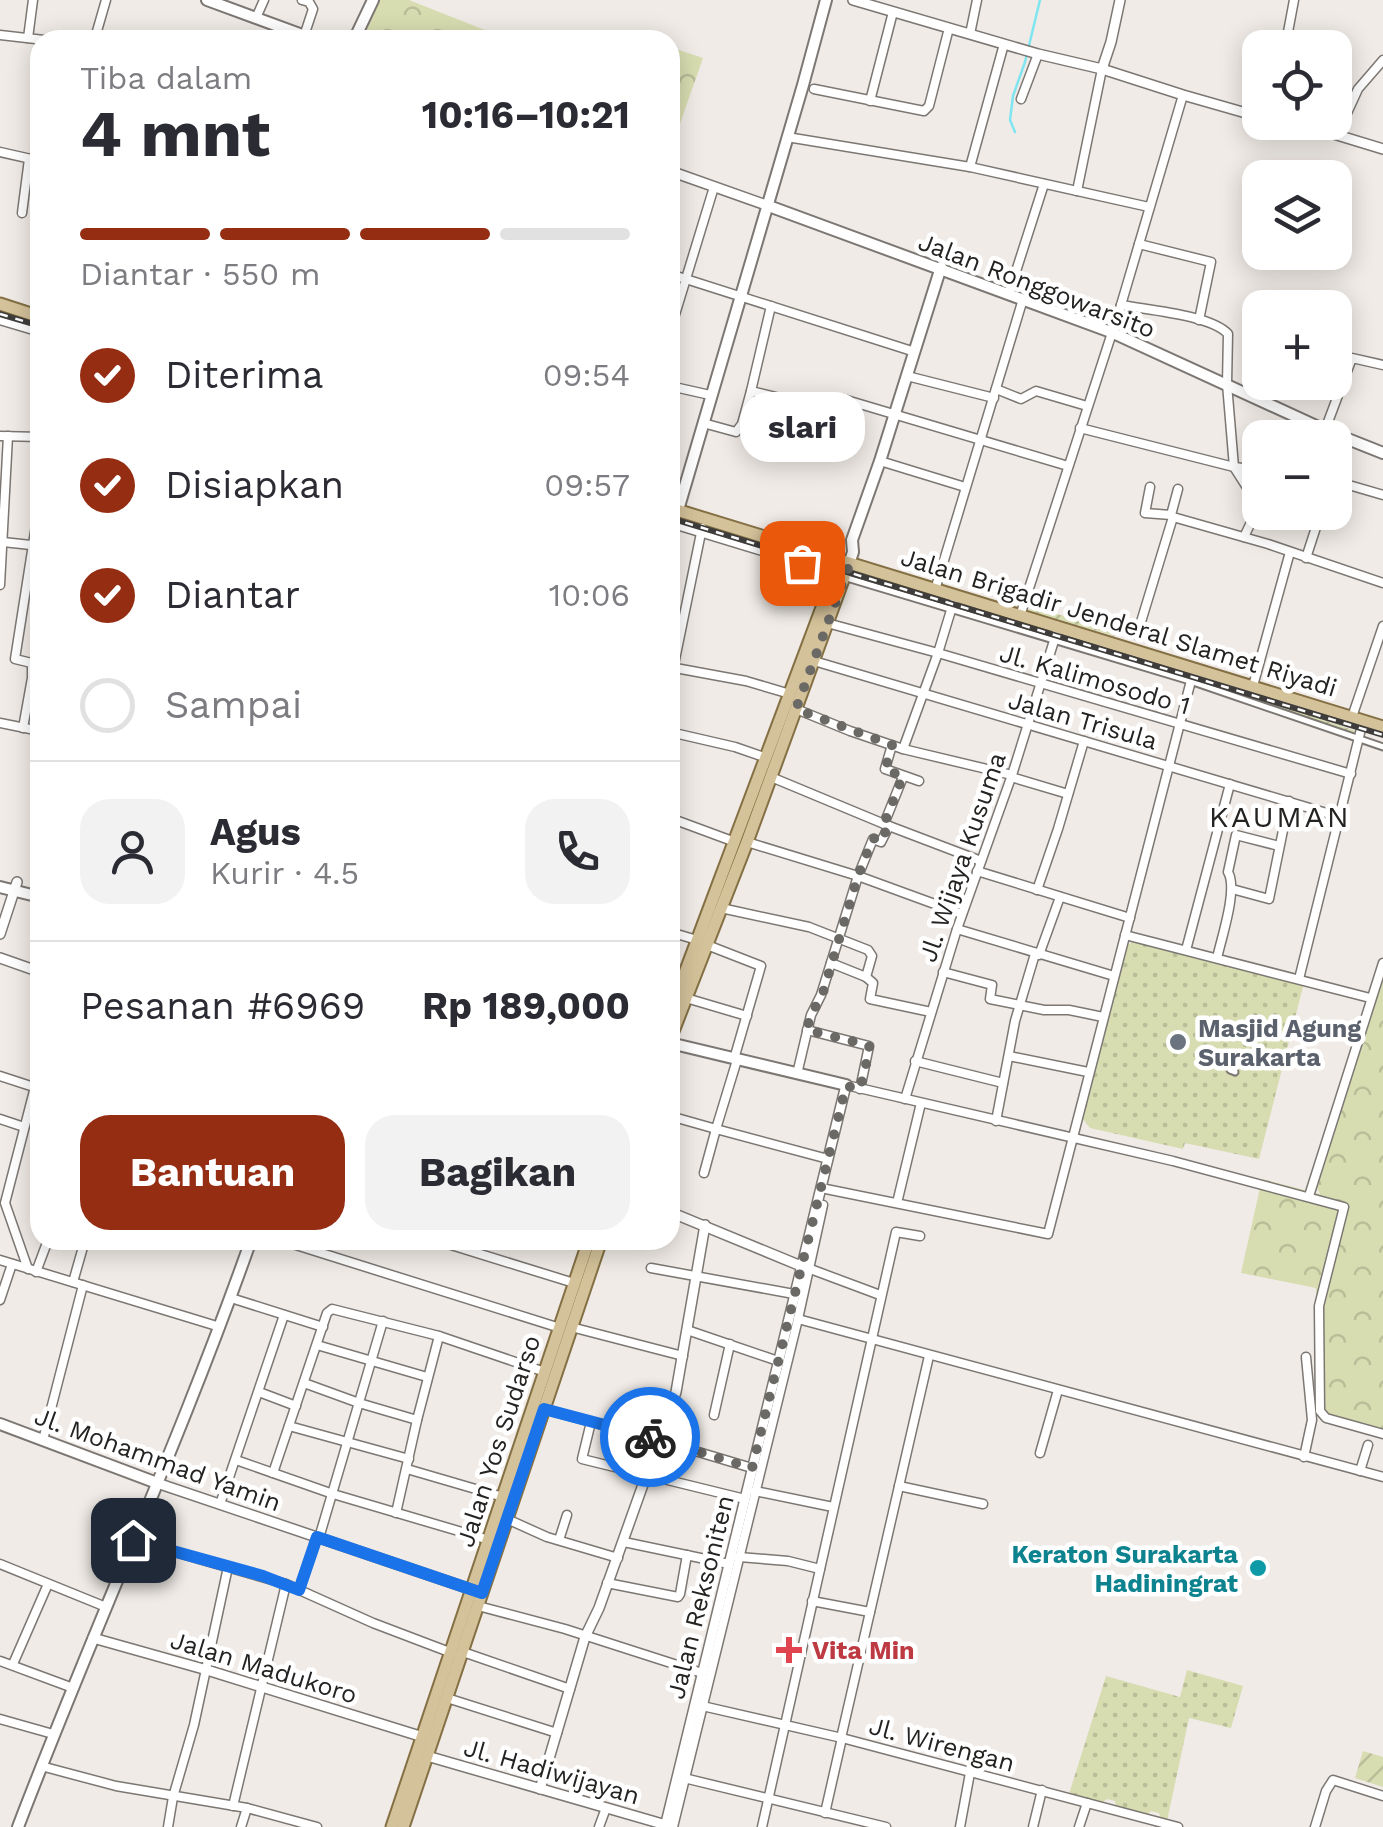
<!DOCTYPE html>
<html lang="id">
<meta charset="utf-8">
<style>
:root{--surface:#fff;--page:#f2f2f3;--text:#2b2b33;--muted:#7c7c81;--line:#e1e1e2;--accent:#952d13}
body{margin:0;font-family:"Work Sans",sans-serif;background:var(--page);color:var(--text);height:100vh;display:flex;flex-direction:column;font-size:38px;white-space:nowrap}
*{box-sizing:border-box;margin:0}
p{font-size:32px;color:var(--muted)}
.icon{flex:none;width:55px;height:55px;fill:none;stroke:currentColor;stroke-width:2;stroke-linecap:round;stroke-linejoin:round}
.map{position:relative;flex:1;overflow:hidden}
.sheet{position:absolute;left:30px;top:30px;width:650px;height:1220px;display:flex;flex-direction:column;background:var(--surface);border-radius:30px;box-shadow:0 5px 25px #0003}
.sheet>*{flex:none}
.controls{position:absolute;left:1242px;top:30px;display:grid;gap:20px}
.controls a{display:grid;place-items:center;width:110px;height:110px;border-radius:20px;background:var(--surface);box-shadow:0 5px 25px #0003;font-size:50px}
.pin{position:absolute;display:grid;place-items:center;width:85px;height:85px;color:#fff;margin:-42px;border-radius:20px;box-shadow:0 5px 15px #0006}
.courier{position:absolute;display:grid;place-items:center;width:100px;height:100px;margin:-50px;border:8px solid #1a73e8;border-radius:50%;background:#fff;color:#222;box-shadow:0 2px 12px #0007}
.bubble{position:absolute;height:70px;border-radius:30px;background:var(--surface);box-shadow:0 5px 25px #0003;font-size:32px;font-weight:700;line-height:70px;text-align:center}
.headline em{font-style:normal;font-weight:700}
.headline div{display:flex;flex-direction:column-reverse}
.headline{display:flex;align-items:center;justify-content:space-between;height:170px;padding:0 50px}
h1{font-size:65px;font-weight:700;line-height:75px}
.bar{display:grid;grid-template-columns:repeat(4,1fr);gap:15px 10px;align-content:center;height:120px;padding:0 50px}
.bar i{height:12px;border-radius:8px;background:var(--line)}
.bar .selected{background:var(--accent)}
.bar p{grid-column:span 4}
.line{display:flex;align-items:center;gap:25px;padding:0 50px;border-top:2px solid var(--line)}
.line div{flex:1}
.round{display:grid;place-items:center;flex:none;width:105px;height:105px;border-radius:30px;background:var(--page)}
ol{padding:0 50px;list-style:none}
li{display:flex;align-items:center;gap:30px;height:110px}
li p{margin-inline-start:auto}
li .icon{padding:10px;border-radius:50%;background:var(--accent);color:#fff;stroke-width:4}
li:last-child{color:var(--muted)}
li i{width:55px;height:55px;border:5px solid var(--line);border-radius:50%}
.action{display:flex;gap:20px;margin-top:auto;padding:20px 50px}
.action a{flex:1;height:115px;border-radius:30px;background:var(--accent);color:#fff;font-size:40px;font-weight:700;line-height:115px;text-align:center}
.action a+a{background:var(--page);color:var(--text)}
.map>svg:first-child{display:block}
.grass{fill:url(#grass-dots)}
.forest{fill:url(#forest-firs)}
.park{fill:url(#park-crowns)}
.garden{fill:url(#garden-furrows)}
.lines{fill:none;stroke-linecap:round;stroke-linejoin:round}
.stream{stroke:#7fe5f0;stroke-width:2.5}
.pedestrian-casing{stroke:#7c7772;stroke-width:9}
.minor-casing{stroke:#7c7772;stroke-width:11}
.tertiary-casing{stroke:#7c7772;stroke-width:12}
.secondary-casing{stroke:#7c7772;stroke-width:14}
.primary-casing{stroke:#847044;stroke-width:15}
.pedestrian{stroke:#fff;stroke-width:5}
.minor{stroke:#fff;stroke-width:8}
.tertiary{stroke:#fff;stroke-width:9}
.secondary{stroke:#fff;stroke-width:10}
.primary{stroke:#d4c29a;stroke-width:11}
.rail-casing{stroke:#3f3d3b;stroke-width:6}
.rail{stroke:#fff;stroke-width:2.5;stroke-dasharray:8;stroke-linecap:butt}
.done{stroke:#6b6966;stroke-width:10;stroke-dasharray:0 18}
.route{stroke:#1a73e8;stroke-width:12}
.worship-dot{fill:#6b7280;stroke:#fff;stroke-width:4}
.culture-dot{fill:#0f9aa8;stroke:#fff;stroke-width:4}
.health-dot{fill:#e0444e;stroke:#fff;stroke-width:4}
.labels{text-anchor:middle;stroke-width:9;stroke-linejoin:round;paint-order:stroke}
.street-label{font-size:25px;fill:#242321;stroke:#fff}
.worship-label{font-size:25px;font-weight:bold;fill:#5b616d;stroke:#fff;text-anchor:start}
.culture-label{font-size:25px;font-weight:bold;fill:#0d838f;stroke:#fff;text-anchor:end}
.health-label{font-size:25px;font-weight:bold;fill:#be3a42;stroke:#fff;text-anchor:start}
.quarter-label{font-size:30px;letter-spacing:2.5px;fill:#242321;stroke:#fff}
</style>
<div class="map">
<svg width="1383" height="1827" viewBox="0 0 1383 1827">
<defs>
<pattern id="grass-dots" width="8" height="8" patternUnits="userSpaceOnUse" patternTransform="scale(2.5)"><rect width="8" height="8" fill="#d8ddb1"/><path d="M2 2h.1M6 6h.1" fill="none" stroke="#b9bd98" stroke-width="1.8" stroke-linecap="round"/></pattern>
<pattern id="forest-firs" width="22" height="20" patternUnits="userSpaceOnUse" patternTransform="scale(2.5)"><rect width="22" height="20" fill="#bcc379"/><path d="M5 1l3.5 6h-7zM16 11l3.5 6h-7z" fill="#a1a768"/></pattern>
<pattern id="park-crowns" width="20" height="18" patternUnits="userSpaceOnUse" patternTransform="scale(2.5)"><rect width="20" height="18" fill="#d8ddb1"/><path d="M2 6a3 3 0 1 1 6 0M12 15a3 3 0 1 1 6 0" fill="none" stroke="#b9bd98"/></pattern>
<pattern id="garden-furrows" width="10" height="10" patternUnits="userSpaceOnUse" patternTransform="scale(2.5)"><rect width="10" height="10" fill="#d8ddb1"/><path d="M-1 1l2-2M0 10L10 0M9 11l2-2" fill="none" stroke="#b9bd98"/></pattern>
</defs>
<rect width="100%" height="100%" fill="#f0ebe6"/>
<g class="grass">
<polygon points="1137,939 1304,983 1259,1159 1185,1143 1183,1149 1090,1128 1082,1118 1123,948"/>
<polygon points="1187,1670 1243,1686 1231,1728 1189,1718 1167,1821 1161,1819 1159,1813 1151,1811 1147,1815 1116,1807 1115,1801 1107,1799 1103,1802 1069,1794 1106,1676 1180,1697"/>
</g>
<polygon class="forest" points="1301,160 1335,169 1333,177 1299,177"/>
<g class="park">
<polygon points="380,0 409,0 510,40 361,40"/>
<polygon points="670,47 703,58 670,152"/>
<polygon points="1383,980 1383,1437 1321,1414 1317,1377 1316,1288 1241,1273 1262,1179 1320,1194 1317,1188"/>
</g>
<g class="garden">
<polygon points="1031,606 1116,632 1114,636 1029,611"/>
<polygon points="1200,678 1356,731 1355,735 1198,680"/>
<polygon points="1363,1751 1383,1757 1383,1787 1355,1778"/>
</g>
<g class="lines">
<polyline class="stream" points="1015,132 1010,120 1013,96 1025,62 1040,0"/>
<defs>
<g id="pedestrian">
<polyline points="847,578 1190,681 1383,747"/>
<polyline points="1230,1070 1235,1072"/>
</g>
<g id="minor">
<polyline points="302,0 309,2 313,9 304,36"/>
<polyline points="256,18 264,0"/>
<polyline points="970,34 977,0"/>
<polyline points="0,35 44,40"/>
<polyline points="28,38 33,0"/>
<polyline points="95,38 106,0"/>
<polyline points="1285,48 1294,0"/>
<polyline points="814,89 924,111 929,106 949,28"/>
<polyline points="1021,99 1038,54"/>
<polyline points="870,101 893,12"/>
<polyline points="1337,135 1358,89 1383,60"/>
<polyline points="787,137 970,167 1149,207"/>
<polyline points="0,152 40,161"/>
<polyline points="970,167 1004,44"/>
<polyline points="1077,191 1102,69"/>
<polyline points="22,213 29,159"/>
<polyline points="1139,244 1211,262 1199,320"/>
<polyline points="670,274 915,352"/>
<polyline points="1009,293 1044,184"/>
<path d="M1121 305C1147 310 1211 315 1228 334L1227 384 1234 467 1257 503 1255 514 1244 537"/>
<polyline points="771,306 751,391 829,410 833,410 843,399 1068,466"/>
<polyline points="0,320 40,332"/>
<polyline points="670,331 714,187"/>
<polyline points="907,376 994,398"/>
<polyline points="670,386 710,395"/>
<polyline points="996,389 1021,399 1036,391 1087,406"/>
<polyline points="703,423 736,432 742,424 751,391"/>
<polyline points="1080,428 1234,467 1260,470"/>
<polyline points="1325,430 1352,358 1383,365"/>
<polyline points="0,436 40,437"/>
<polyline points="880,461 965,487"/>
<polyline points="1335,481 1383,495"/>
<polyline points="1150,487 1145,513 1171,515"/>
<polyline points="40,500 15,659 40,665"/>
<polyline points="1173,517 1268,544 1383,583"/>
<polyline points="670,523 835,573"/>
<polyline points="3,542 40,546"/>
<polyline points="1306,558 1321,512"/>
<polyline points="0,585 8,436"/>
<polyline points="935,590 1023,299"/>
<polyline points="1020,616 1121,305 1183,95"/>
<polyline points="827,623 938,653 1351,774"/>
<polyline points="1137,635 1173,517 1171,515 1178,489"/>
<polyline points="814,661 1340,817"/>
<polyline points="670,667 746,681 790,694"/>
<polyline points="670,684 702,528"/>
<polyline points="1253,686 1290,552"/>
<polyline points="796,709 850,731 903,749 1012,775"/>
<polyline points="1352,717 1383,626"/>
<polyline points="0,723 40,731"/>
<polyline points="23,728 32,678 32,664"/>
<polyline points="670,732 735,747 767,758"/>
<polyline points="892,745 885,769 919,781"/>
<polyline points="903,749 938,653 955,597"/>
<polyline points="771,777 889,826 981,861"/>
<polyline points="1011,777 1068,794"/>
<polyline points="670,818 735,842"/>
<polyline points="884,824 903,777"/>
<polyline points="747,842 858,876 962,914"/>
<polyline points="977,871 1130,918"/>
<polyline points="1232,889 1269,899 1289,801"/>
<polyline points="1037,890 1058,829 1084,741"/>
<polyline points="721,908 809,927 868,950 872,956 866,977"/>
<polyline points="957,929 1114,976"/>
<polyline points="670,932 697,940"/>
<polyline points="1125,935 1370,998"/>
<polyline points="707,945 761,966 734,1059"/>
<polyline points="1186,950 1230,784"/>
<polyline points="1039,955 1060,897"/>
<path d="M1217 958C1222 936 1238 889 1228 872L1236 835 1279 846"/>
<polyline points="831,963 866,977 873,983 870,999 931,1012"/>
<polyline points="943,972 992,985 990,999 1044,1010 1069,1010 1103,1017"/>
<polyline points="1299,979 1363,721"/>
<polyline points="686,998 747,1016"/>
<polyline points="807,1030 869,1046 860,1089"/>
<polyline points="1009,1056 1088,1072"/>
<polyline points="915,1061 1003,1083"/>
<polyline points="797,1074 811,1015 821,995 858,876 873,839 881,842 889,826"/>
<polyline points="0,1076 40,1089"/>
<polyline points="846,1085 1173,1161 1344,1207 1319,1306 1320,1411 1326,1418 1383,1434"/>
<polyline points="905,1099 957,929 1012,775 1058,628"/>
<polyline points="670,1116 716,1129 737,1060"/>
<polyline points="0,1119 24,1127"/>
<polyline points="996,1121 1015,1021 1035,954"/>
<polyline points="704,1173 716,1129 828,1159"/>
<polyline points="821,1188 1048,1234 1194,669"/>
<polyline points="1309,1196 1383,963"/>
<polyline points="897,1203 921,1103"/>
<polyline points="280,1240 560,1328"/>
<polyline points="435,1240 574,1283"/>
<polyline points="0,1260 220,1327"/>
<polyline points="805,1267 880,1295"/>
<polyline points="651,1268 794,1294"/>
<polyline points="28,1269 5,1203 35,1087"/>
<polyline points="36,1272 48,1240"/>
<polyline points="73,1282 85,1240"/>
<polyline points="231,1298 323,1327"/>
<polyline points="0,1300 12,1264"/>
<polyline points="798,1319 1383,1477"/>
<polyline points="571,1327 683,1356"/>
<polyline points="687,1330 778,1361"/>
<polyline points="317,1345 427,1377"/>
<polyline points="304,1383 359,1403 417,1420"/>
<polyline points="259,1392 296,1406"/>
<polyline points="544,1409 658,1440 752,1468"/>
<polyline points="714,1415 730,1344"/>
<polyline points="591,1422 582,1459 745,1499"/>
<polyline points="289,1426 409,1459"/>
<polyline points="43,1440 83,1285"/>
<polyline points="1040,1453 1058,1390"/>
<polyline points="1304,1457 1312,1420 1306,1357"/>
<polyline points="236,1460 333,1494 489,1540"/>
<polyline points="407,1469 503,1497"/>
<polyline points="1360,1471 1368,1445"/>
<polyline points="273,1473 327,1313 332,1309 439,1336 545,1372"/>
<polyline points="899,1486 983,1504"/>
<polyline points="755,1491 833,1507"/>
<polyline points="220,1504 284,1315"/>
<polyline points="396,1513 417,1420 439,1336"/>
<polyline points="507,1519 547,1537 618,1558"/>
<polyline points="319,1538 383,1321"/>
<polyline points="133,1540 286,1584 373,1623 452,1653"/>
<polyline points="559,1540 567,1515"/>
<polyline points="624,1542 729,1564"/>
<polyline points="739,1557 788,1561 820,1569"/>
<polyline points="0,1564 106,1607"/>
<polyline points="607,1583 678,1597 680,1594 687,1555"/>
<polyline points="299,1590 317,1537"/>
<polyline points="812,1601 870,1612"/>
<polyline points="478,1606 565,1629 702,1673"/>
<polyline points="463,1652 570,1689"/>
<polyline points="0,1661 73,1688"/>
<polyline points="13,1664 48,1584"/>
<polyline points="447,1698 557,1733"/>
<polyline points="698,1705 842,1738 1178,1827"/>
<polyline points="0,1719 53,1734"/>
<polyline points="841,1738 929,1356"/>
<polyline points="41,1766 116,1786 247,1808 317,1827"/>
<polyline points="684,1778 886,1827"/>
<polyline points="233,1806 286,1584"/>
<polyline points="825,1813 842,1738"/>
<polyline points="168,1827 173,1797 194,1725 228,1567"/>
<polyline points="241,1827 247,1808"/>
<polyline points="599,1827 606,1808"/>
<polyline points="673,1827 798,1319 823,1205"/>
<polyline points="762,1827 896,1232 920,1236"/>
<polyline points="960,1827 970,1773"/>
<polyline points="1033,1827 1042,1790"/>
<polyline points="1079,1827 1087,1803"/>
<polyline points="1315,1827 1326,1791 1333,1780 1383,1796"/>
</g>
<g id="tertiary">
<polyline points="853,0 1038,54 1102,69 1183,95 1260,117"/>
<polyline points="1102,69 1111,42 1120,0"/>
<polyline points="1284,122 1337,135 1383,149"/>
<polyline points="670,171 766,205"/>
<polyline points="0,934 17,882"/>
<polyline points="0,958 40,972"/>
<polyline points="670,1212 801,1266"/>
<polyline points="157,1483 473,1590"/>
<polyline points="93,1638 207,1670 423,1737"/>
<polyline points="427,1756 666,1825"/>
<polyline points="540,1789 585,1637 599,1608 676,1392 705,1225"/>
<polyline points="665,1827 846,1085"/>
</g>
<g id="secondary">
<polyline points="207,0 316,40"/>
<polyline points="354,40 373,0"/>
<polyline points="766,205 1111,332 1325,430 1383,453"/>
<polyline points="678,510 803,85 826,0"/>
<polyline points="848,567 853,552 852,540 880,461 941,267"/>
<polyline points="0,887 40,897"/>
<polyline points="670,1043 846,1085"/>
<polyline points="0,1424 157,1483"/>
<path d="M18 1827C93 1630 181 1439 251 1240"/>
</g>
<g id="primary">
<polyline points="0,304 40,317"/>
<polyline points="670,508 1383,727"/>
<polyline points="670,1013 835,573"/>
<polyline points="670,1039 747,842 844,577"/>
<polyline points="392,1827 589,1240"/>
<polyline points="403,1827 601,1240"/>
</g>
</defs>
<use href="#pedestrian" class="pedestrian-casing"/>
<use href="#minor" class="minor-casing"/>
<use href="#tertiary" class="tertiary-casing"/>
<use href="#secondary" class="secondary-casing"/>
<use href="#primary" class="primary-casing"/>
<use href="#pedestrian" class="pedestrian"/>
<use href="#minor" class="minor"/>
<use href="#tertiary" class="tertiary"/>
<use href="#secondary" class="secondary"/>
<use href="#primary" class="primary"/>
<defs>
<g id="rail">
<polyline points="0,314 40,326"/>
<polyline points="670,518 1383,735"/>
</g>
</defs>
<use href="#rail" class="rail-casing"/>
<use href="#rail" class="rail"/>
</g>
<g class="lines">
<polyline class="done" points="650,1437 752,1468 846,1086 860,1089 870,1048 868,1045 807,1030 810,1016 822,996 858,876 873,838 881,842 888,826 884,824 903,776 885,770 892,745 796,709 850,563 840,560 835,574 802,563"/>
<polyline class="route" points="133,1540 263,1576 299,1590 317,1537 482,1593 544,1409 650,1437"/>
</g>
<circle class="worship-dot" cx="1178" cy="1042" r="10"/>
<circle class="culture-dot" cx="1258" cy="1568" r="10"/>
<path class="health-dot" d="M784 1635h10v10h10v10h-10v10h-10v-10h-10v-10h10z"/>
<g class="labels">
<g class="street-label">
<text transform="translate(1037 285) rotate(21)" y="9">Jalan Ronggowarsito</text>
<text transform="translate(1119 622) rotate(17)" y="9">Jalan Brigadir Jenderal Slamet Riyadi</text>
<text transform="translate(1095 679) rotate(16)" y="9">Jl. Kalimosodo 1</text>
<text transform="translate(1083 720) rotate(16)" y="9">Jalan Trisula</text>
<text transform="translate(962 857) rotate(-71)" y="9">Jl. Wijaya Kusuma</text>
<text transform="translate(498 1441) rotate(-72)" y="9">Jalan Yos Sudarso</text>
<text transform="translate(158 1459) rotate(20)" y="9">Jl. Mohammad Yamin</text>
<text transform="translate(700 1597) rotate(-76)" y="9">Jalan Reksoniten</text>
<text transform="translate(264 1667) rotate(17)" y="9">Jalan Madukoro</text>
<text transform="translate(942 1744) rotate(15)" y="9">Jl. Wirengan</text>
<text transform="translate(552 1771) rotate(16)" y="9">Jl. Hadiwijayan</text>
</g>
<g class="worship-label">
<text x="1198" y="1037">Masjid Agung<tspan x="1198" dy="29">Surakarta</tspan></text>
</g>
<g class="culture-label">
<text x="1238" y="1563">Keraton Surakarta<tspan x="1238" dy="29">Hadiningrat</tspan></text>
</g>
<g class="health-label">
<text x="812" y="1659">Vita Min</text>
</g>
<g class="quarter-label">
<text x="1280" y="827">KAUMAN</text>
</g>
</g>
</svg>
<div class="controls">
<a><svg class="icon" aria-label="locate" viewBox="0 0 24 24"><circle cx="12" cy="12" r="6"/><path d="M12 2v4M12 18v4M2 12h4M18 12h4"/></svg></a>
<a><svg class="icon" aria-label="layers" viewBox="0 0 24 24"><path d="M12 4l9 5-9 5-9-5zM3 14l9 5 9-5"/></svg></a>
<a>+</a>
<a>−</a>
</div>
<div class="pin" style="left:802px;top:563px;background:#ea580c"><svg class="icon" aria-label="bag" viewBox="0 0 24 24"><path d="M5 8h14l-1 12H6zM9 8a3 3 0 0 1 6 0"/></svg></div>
<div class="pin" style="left:133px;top:1540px;background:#1f2937"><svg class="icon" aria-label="home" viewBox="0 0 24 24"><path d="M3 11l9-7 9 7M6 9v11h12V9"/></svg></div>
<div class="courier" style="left:650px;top:1437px"><svg class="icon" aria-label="bike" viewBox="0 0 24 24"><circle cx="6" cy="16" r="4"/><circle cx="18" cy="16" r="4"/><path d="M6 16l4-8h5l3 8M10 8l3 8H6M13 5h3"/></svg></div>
<div class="bubble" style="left:740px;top:392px;width:125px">slari</div>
<section class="sheet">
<div class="headline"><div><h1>4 mnt</h1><p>Tiba dalam</p></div><em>10:16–10:21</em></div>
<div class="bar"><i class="selected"></i><i class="selected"></i><i class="selected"></i><i></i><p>Diantar · 550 m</p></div>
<ol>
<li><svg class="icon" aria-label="check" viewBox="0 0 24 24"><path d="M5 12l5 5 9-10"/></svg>Diterima<p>09:54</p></li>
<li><svg class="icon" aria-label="check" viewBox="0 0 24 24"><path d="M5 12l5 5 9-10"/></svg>Disiapkan<p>09:57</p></li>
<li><svg class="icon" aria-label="check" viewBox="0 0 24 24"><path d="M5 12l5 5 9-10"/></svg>Diantar<p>10:06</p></li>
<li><i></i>Sampai</li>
</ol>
<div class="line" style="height:180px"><a class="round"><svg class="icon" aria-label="person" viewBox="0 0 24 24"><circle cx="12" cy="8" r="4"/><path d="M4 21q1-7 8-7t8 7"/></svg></a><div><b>Agus</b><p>Kurir · 4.5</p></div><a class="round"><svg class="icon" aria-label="phone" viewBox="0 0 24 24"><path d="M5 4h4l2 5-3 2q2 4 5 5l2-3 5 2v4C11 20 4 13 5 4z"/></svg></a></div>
<div class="line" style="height:130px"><div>Pesanan #6969</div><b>Rp 189,000</b></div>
<div class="action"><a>Bantuan</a><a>Bagikan</a></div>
</section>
</div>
